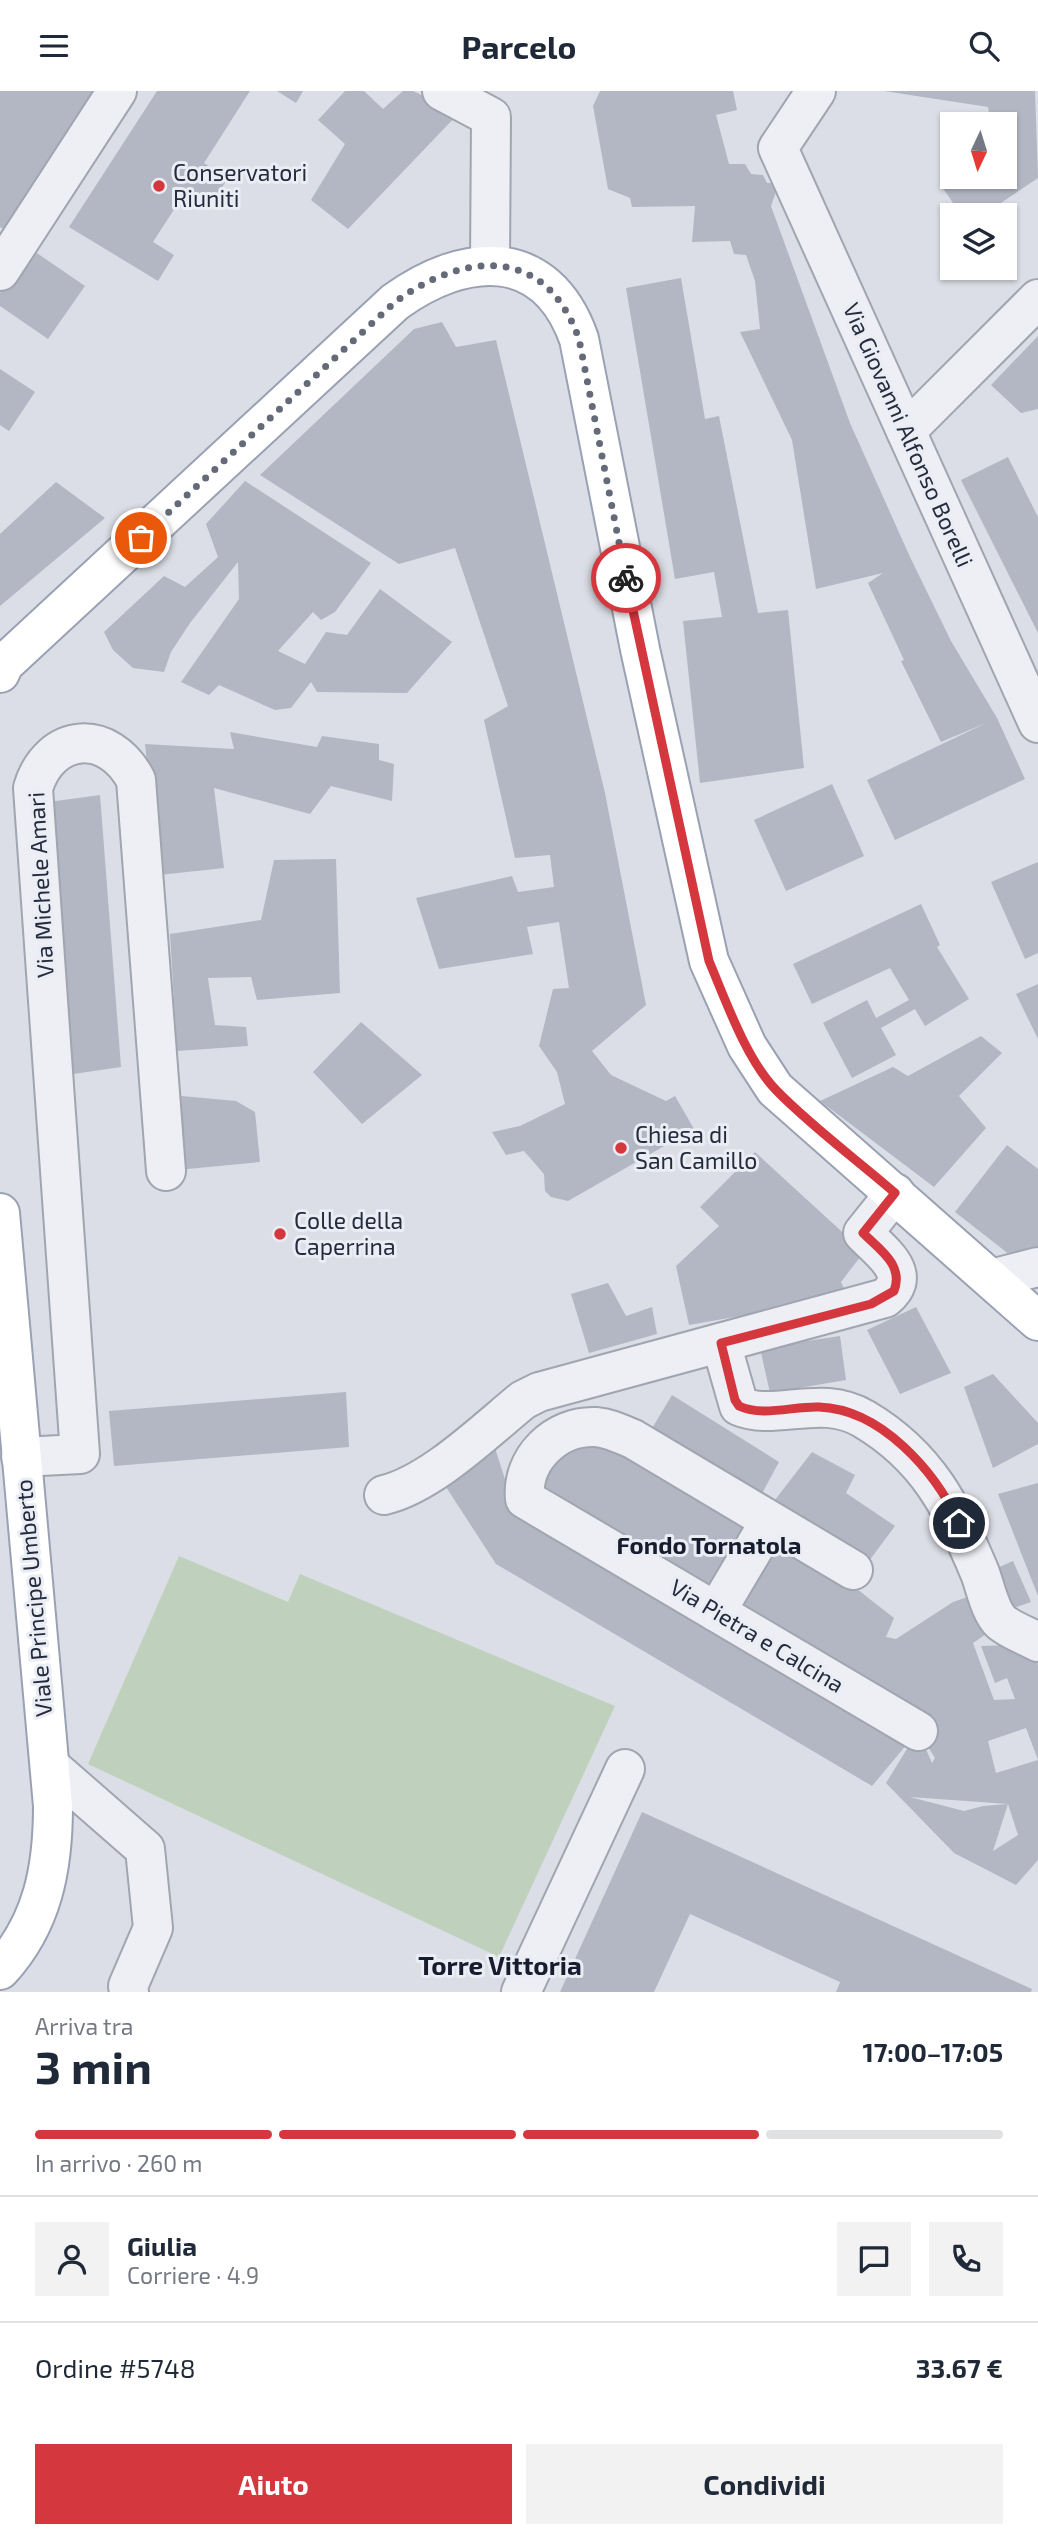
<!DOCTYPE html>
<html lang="it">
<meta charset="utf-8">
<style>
:root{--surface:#fff;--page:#f2f2f3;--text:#1f2937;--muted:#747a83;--line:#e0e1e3;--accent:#d5373e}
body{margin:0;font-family:"Exo 2",sans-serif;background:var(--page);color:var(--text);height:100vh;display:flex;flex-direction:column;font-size:26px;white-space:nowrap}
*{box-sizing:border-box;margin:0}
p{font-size:23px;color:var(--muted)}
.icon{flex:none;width:38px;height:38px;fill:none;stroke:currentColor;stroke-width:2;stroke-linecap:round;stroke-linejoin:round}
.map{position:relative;height:1901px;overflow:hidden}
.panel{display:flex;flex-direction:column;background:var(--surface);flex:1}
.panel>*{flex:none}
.needle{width:46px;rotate:184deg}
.tools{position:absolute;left:940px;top:21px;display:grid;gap:14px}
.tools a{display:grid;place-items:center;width:77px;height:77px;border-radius:0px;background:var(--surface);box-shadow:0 2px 5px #0004;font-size:35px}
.pin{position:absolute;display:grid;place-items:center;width:60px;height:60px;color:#fff;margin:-30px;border:4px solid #fff;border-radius:50%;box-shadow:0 2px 7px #0007}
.courier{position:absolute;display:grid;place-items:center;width:70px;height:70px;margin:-35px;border:5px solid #d5373e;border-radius:50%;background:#fff;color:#222;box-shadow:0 2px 9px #0007}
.summary em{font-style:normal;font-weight:700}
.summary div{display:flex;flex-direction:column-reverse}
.summary{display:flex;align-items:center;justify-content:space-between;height:119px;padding:0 35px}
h1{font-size:46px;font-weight:700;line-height:52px}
.bar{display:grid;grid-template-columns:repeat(4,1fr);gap:10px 7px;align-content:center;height:84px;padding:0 35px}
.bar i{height:9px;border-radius:5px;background:var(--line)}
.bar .on{background:var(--accent)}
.bar p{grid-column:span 4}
.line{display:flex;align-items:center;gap:18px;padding:0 35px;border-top:2px solid var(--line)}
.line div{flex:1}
.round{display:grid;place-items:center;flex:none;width:74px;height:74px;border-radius:0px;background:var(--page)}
.action{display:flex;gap:14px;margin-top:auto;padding:14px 35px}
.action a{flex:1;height:80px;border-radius:0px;background:var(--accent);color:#fff;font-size:28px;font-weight:700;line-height:80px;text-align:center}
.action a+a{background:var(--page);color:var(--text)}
header{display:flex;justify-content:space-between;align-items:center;height:91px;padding:0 35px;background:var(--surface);font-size:32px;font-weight:700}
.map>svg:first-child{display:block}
.green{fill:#bfd1bc}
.building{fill:#b2b7c3;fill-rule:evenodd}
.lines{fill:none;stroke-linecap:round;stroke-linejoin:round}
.minor-casing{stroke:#a0a5b0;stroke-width:42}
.major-casing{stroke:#9aa1b3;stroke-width:42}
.minor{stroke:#eeeff5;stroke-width:38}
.major{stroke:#fff;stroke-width:38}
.done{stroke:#646a78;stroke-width:7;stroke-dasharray:0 12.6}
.route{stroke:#d5373e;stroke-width:9}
.poi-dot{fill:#d5373e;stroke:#eaedf4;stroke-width:2.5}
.labels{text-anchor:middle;stroke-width:6;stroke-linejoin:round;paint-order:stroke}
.poi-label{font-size:23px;fill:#242b3d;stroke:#eaedf4;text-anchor:start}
.street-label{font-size:23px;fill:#242b3d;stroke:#eaedf4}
.neighbourhood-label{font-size:24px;font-weight:bold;fill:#171c2e;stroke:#eaedf4}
.quarter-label{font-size:26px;font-weight:bold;fill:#171c2e;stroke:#eaedf4}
</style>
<header><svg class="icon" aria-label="menu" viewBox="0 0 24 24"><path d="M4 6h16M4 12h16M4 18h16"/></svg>Parcelo<svg class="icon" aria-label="search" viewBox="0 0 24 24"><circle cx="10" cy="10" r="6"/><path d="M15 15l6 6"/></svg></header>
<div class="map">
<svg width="1038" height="1901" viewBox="0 0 1038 1901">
<rect width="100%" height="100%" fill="#dbdee6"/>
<polygon class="green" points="179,1465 288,1511 300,1483 615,1615 499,1866 88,1673"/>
<g class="building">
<polygon points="0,0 96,0 8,141 0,136"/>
<polygon points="157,0 250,0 204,72 228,87 208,118 184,103 153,151 174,164 158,190 69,136"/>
<polygon points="277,0 303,0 296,12"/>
<polygon points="345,0 364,0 383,18 403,0 413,0 459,22 348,138 311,109 345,53 318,29"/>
<polygon points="600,0 733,0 737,19 716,24 729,73 745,73 751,83 763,84 767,92 779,92 771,115 850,332 910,466 951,550 997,627 1025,688 895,749 867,689 986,632 941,651 901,570 904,569 868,492 883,482 816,498 792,349 740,241 760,238 755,190 746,164 734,163 730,150 692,151 695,115 632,116 630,107 608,98 593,15"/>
<polygon points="884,0 1035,0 1038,87 983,124 961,124 941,94 953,86 1004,86 1004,33 991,33 988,16"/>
<polygon points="31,158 85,195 48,248 0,215 0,202"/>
<polygon points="681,187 705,328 719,325 758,522 788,519 804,677 700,692 683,530 722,526 714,481 675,488 626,197"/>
<polygon points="442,231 456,256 496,249 605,702 646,914 592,960 611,984 666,1010 675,1005 694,1038 568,1110 551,1106 545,1100 544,1083 524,1060 506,1064 492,1041 520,1035 565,1013 557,981 539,955 553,898 569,897 559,831 527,836 533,863 439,878 416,807 512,785 518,801 554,796 550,764 515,767 484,629 508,615 455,457 399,473 260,384 414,238"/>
<polygon points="1038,245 1038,318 1021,322 991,294"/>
<polygon points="0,278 35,301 9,340 0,334"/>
<polygon points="1008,366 1038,426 1038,542 961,389"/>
<polygon points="245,390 371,472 335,521 321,529 313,521 278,560 305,573 326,541 347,544 380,498 452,551 407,602 317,601 311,591 291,617 275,619 219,594 209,604 181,591 239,508 238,471 190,532 171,561 164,581 133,577 113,559 104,541 164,485 185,496 218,466 206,433"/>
<polygon points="56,391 105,427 0,515 0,443"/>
<polygon points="230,641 317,656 322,645 379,653 379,669 394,673 392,710 331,695 310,723 214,697 224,777 159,784 145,653 234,658"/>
<polygon points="832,693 864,765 786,800 754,729"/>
<polygon points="100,704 121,976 53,986 34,713"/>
<polygon points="336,768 340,902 257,909 251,886 208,887 215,934 246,936 248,955 177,960 170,843 261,829 274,769"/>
<polygon points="1038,771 1038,862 1025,868 991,791"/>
<polygon points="921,813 940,854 937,856 969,908 925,935 915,918 881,937 896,964 852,987 823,932 867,909 876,927 909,909 890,877 812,913 793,873"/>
<polygon points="1038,893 1038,948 1016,903"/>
<polygon points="361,931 422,984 362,1033 313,981"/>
<polygon points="981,945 1002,962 959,1005 986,1037 934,1096 820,1010 893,976 908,985"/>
<polygon points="171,1004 236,1010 255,1021 260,1071 166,1080"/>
<polygon points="1007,1054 1038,1078 1038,1157 1024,1175 955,1121"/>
<polygon points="755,1061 864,1161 841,1191 848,1206 689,1234 676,1175 719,1135 700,1116"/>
<polygon points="608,1192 626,1225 652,1216 657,1243 589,1262 571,1203"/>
<polygon points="916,1216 951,1282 900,1303 867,1239"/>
<polygon points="840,1245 846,1289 770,1302 760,1257"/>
<polygon points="993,1283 1038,1332 1038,1353 993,1377 964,1296"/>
<polygon points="346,1301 349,1356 114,1375 109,1320"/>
<polygon points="672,1304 779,1371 753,1419 642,1354"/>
<polygon points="608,1352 747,1432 706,1499 535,1389 552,1364 579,1354"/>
<path d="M495 1357 510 1404 716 1521 770 1430 894 1527 886 1546 896 1548 953 1511 979 1502 995 1537 973 1552 994 1609 1015 1608 1007 1587 995 1592 981 1555 1015 1554 1034 1564 1038 1574V1769L1016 1794 954 1762 886 1692 918 1640 932 1672 935 1667 918 1640 872 1695 496 1473 446 1396ZM1026 1637 1038 1669 996 1682 988 1650ZM910 1706 1008 1713 983 1715 964 1720ZM1008 1713 1018 1744 993 1760Z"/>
<polygon points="812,1361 855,1384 846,1402 895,1435 866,1474 768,1418"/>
<polygon points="1038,1392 1038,1505 998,1403"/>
<polygon points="1013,1470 1031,1511 1008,1519 988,1481"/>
<polygon points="642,1721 1032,1898 1031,1901 836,1901 840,1891 690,1823 654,1901 560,1901"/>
</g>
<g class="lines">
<defs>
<g id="minor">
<polyline points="442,0 491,26 490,173"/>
<polyline points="816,0 778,57 1038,632"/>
<polyline points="0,180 117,0"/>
<polyline points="906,340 1038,208"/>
<polyline points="991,1188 1038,1176"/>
<path d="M721 1252 739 1315C776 1331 821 1302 864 1328 928 1366 952 1416 980 1482 985 1495 990 1521 1001 1531 1010 1539 1027 1545 1038 1551"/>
<path d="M21 1366 80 1363 33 697C50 641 109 637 136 689L166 1080"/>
<path d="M384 1404C431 1393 485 1340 523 1309L539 1301 885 1207C915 1183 881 1161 863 1142L895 1102"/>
<path d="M853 1479 633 1348C621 1343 609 1337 596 1336 556 1334 521 1368 525 1408L918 1640"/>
<polyline points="716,1521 770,1430"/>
<polyline points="50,1675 145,1758 153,1837 128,1895 129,1901"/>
<polyline points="521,1901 625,1678"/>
</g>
<g id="major">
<path d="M0 582 4 573 395 211C464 161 546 154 579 248L640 558 709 870 747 955 775 998 1038 1230"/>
<path d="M0 1122 53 1715C53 1777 43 1832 0 1879"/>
</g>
</defs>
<use href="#minor" class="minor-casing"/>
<use href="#major" class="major-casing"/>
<use href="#minor" class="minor"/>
<use href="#major" class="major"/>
</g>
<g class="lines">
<path class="done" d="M141 447 395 211C464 161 545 153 579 248L626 487"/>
<path class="route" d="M626 487 709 870C726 910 746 968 776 999 812 1036 856 1068 895 1102L863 1142C880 1159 904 1174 894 1200L871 1213 721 1252 735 1309 739 1315C762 1326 794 1315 819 1316 881 1318 935 1380 959 1432"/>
</g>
<g class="poi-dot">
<circle cx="159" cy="95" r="7"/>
<circle cx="621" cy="1057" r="7"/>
<circle cx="280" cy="1143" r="7"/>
</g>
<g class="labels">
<g class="poi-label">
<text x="173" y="90">Conservatori<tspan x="173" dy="26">Riuniti</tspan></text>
<text x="635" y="1052">Chiesa di<tspan x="635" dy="26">San Camillo</tspan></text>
<text x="294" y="1138">Colle della<tspan x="294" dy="26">Caperrina</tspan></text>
</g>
<g class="street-label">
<text transform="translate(908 344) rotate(66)" y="8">Via Giovanni Alfonso Borelli</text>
<text transform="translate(41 794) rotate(-93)" y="8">Via Michele Amari</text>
<text transform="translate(34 1507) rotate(-95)" y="8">Viale Principe Umberto</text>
<text transform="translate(757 1545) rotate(31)" y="8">Via Pietra e Calcina</text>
</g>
<g class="neighbourhood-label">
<text x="709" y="1463">Fondo Tornatola</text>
</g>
<g class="quarter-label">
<text x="500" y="1884">Torre Vittoria</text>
</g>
</g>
</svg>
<div class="tools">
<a><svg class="needle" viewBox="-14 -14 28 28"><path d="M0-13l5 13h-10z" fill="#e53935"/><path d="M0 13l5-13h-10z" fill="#747a83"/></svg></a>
<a><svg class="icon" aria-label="layers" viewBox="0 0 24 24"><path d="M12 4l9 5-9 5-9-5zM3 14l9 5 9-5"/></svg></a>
</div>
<div class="pin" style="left:141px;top:447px;background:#ea580c"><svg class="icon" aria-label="bag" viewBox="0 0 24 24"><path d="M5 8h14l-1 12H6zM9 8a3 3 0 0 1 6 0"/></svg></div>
<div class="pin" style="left:959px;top:1432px;background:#1f2937"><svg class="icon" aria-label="home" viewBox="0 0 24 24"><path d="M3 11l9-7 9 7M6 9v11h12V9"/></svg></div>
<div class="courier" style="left:626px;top:487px"><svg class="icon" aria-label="bike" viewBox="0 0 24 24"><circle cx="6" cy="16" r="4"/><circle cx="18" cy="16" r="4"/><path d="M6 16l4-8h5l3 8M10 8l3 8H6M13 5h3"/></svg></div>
</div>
<section class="panel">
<div class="summary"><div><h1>3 min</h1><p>Arriva tra</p></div><em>17:00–17:05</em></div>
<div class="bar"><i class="on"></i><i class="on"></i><i class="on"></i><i></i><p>In arrivo · 260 m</p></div>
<div class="line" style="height:126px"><a class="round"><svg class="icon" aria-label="person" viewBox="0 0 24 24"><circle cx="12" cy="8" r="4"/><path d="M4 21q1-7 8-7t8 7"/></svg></a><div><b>Giulia</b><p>Corriere · 4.9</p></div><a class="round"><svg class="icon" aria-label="chat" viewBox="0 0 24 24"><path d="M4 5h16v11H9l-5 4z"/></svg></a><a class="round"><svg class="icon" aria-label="phone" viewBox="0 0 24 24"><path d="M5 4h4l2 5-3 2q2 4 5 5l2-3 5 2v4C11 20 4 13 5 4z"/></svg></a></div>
<div class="line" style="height:91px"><div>Ordine #5748</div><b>33.67 €</b></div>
<div class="action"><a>Aiuto</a><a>Condividi</a></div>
</section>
